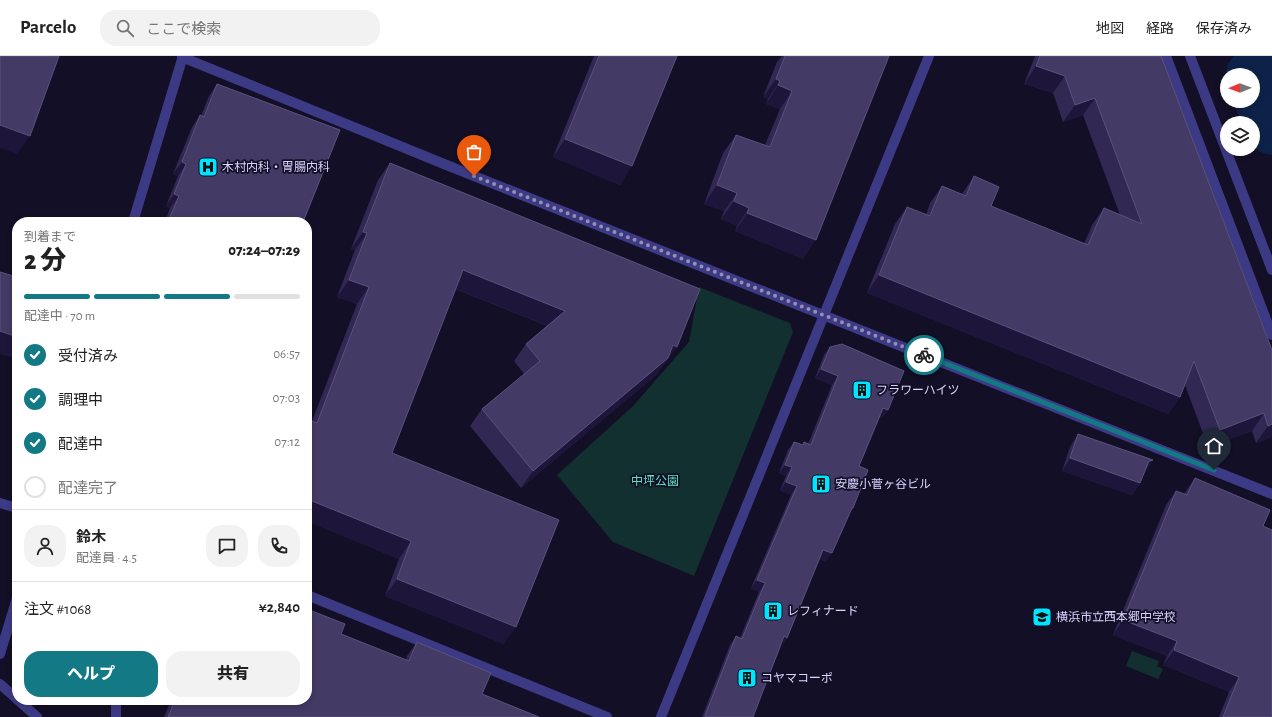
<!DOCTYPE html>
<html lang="ja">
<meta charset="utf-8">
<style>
:root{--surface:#fff;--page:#f2f2f2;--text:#222;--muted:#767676;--line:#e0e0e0;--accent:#137a85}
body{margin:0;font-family:"Alegreya Sans","Noto Sans JP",sans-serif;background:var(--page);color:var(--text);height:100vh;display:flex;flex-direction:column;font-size:15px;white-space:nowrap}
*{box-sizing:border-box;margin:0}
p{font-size:13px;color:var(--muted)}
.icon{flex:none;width:22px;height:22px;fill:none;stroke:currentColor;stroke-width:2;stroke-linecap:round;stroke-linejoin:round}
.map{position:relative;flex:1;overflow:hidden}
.drawer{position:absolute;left:12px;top:161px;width:300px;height:488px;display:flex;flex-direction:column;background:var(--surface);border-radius:16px;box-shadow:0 2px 6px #0003}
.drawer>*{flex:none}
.needle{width:26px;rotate:269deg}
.buttons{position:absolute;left:1220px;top:12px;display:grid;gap:8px}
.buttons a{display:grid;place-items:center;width:40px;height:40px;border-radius:50%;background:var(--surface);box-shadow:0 2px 6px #0003;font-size:20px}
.pin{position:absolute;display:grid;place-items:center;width:34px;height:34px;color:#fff;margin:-41px -17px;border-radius:50% 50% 50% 0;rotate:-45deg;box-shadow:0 0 4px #0007}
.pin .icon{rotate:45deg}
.courier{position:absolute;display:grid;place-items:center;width:40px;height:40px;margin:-20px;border:3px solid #137a85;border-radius:50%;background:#fff;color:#222;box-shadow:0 1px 5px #0007}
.summary em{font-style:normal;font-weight:800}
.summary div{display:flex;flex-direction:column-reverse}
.summary{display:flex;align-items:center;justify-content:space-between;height:68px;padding:0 12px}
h1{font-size:26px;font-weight:800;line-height:30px}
.bar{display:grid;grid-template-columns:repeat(4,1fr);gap:6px 4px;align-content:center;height:48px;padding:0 12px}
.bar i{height:5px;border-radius:3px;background:var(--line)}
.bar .selected{background:var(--accent)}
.bar p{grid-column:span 4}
.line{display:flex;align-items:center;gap:10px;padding:0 12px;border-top:1px solid var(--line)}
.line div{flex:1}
.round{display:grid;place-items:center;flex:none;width:42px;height:42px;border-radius:16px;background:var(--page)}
ol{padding:0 12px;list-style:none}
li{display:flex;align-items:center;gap:12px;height:44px}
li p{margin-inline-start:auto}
li .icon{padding:4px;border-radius:50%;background:var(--accent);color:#fff;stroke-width:4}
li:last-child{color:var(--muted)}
li i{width:22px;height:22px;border:2px solid var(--line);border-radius:50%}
.cta{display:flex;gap:8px;margin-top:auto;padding:8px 12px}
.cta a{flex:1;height:46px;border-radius:16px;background:var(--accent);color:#fff;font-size:16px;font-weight:800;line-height:46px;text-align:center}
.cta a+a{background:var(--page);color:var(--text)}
header{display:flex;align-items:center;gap:24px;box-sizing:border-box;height:56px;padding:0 20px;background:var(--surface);border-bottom:1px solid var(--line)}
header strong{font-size:19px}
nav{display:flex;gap:22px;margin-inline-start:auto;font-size:14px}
.search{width:280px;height:36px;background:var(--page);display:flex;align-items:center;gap:10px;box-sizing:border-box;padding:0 14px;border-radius:16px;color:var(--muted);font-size:15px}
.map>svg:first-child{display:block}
.green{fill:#12302f}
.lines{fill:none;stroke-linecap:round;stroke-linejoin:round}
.river{stroke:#0c2248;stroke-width:55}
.minor{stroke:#3d3a85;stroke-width:10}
.wall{fill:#312854}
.shaded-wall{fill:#1d163a}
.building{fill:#433a66;stroke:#5a527e}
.done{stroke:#948fb3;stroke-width:4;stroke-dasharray:0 7.2}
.route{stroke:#137a85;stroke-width:5}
.labels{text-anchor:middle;stroke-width:3.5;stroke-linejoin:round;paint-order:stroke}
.poi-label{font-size:12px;fill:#d9d4ff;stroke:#130f26;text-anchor:start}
.park-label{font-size:12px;fill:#5fe0c0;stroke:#130f26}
</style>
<header>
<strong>Parcelo</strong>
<div class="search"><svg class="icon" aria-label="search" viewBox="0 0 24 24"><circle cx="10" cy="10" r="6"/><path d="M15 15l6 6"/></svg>ここで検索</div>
<nav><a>地図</a><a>経路</a><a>保存済み</a></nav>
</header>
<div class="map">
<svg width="1272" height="661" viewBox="0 0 1272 661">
<rect width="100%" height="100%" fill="#130f26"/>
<g class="green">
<polygon points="699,231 790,267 793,276 694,520 613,486 557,419 633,350 689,286"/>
<polygon points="1132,595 1159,605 1157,610 1163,613 1158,623 1126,610"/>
</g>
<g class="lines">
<polyline class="river" points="1253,20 1272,71"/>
<g class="minor">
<polyline points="1166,0 1272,279"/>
<polyline points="1190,0 1272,214"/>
<polyline points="182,1 444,108 1272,438"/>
<polyline points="133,166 183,0"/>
<polyline points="0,447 17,452"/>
<polyline points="307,539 607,661"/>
<polyline points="0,598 17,542"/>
<polyline points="0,628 17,643"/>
<polyline points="18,644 37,661"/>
<polyline points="116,644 116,661"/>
<polyline points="661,661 929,0"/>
</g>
</g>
<g class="wall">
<polygon points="594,0 677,0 620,129 553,101"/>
<polygon points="782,0 889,0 803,203 735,175 737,170 721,163 724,155 704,148 723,97 736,79 765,89 780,53 766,48 768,43 763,41 777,6"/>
<polygon points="1035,0 1161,0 1272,294 1272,381 1256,387 1252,375 1208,391 1185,329 1180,341 1168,358 867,237 895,168 907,151 926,159 930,147 942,130 962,138 974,120 991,150 1084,188 1092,169 1104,152 1120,159 1083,59 1063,66 1053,37 1024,28"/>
<polygon points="217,28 303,166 165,166 170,152 166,150 178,120 173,118 192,71 200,59 201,60 209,40"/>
<polygon points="390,107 665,308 664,308 656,319 521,432 470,370 482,353 524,318 514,305 526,288 547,270 455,233 392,397 504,588 385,540 399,503 307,465 307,363 312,365 357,248 337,241 355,194 351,193 378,124"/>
<polygon points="830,291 888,354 882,362 880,361 859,410 853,452 849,458 826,506 819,503 787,582 781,590 753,661 702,661 730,589 736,580 740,582 759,536 751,532 791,439 780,434 786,420 779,417 788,394 794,386 802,389 804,386 808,388 832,329 815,322 824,299"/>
<polygon points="1078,378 1153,404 1145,415 1140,427 1132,439 1062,415 1070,391"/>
<polygon points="1195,422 1263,470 1272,661 1219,661 1229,636 1163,609 1167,600 1113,579 1166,449 1176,435 1184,438"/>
<polygon points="341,578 406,604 407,600 417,586 482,638 539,661 164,661 171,644 307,644"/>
</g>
<g class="shaded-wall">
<polygon points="1036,10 1065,20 1053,37 1024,28"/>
<polygon points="776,23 780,25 768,43 763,41"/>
<polygon points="778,29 792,35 780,53 766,48"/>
<polygon points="1095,42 1083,59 1063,66 1075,49"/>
<polygon points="0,69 30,80 17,98 0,92"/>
<polygon points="565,83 632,110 620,129 553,101"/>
<polygon points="182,106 186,108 178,120 173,118"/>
<polygon points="717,129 737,137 724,155 704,148"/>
<polygon points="174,138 179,140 170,152 166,150"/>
<polygon points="734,145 749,152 737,170 721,163"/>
<polygon points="747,157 816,184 803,203 735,175"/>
<polygon points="363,176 367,177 355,194 351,193"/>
<polygon points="463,214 565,255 553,272 451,231"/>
<polygon points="879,219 1180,341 1168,358 867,237"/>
<polygon points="349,224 369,231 357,248 337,241"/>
<polygon points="0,275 17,281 17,303 0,298"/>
<polygon points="673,289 677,291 665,308 664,308 656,319 521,432 533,415"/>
<polygon points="821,313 838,320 832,329 815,322"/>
<polygon points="883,352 888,354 882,362 877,360"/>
<polygon points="1264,357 1252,375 1208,391 1220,374"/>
<polygon points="1272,368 1272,381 1256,387 1268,370"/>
<polygon points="1070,402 1140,427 1132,439 1062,415"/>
<polygon points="1153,404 1144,416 1149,405"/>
<polygon points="785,409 792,411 786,420 779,417"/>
<polygon points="786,426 797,430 791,439 780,434"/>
<polygon points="307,443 411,485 399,503 307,465"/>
<polygon points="823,494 832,497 826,506 817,502"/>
<polygon points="397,523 516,571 504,588 385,540"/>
<polygon points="757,524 765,527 759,536 751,532"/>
<polygon points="1123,564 1177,585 1167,600 1113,579"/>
<polygon points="784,580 787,582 781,590 778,589"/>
<polygon points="1174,594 1239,621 1229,636 1163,609"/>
</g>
<g class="building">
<polygon points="0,0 59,0 30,80 0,69"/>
<polygon points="599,0 677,0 632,110 565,83"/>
<polygon points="785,0 889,0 816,184 747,157 749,152 734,145 737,137 717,129 736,79 770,91 792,35 778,29 780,25 776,23"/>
<polygon points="1040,0 1161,0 1272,294 1272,368 1268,370 1264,357 1220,374 1194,305 1180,341 879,219 907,151 930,160 942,130 966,140 974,120 999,131 991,150 1088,189 1104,152 1142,168 1095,42 1075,49 1065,20 1036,10"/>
<polygon points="217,28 340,74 303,166 168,166 179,140 174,138 186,108 182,106 200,59 204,61"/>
<polygon points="390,107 700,233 677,291 673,289 668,302 533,415 482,353 540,305 526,288 565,255 463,214 392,397 559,464 516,571 397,523 411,485 307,443 307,363 317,367 369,231 349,224 367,177 363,176"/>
<polygon points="0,216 17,221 17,281 0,275"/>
<polygon points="842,288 904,315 888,354 883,352 859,410 868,414 853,452 852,452 832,497 823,494 787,582 784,580 753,661 708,661 705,660 736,580 742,583 765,527 757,524 797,430 786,426 792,411 785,409 794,386 803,389 804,386 811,389 838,320 821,313 830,291"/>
<polygon points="1078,378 1153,404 1149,405 1140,427 1070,402"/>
<polygon points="1195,422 1270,454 1263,470 1272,474 1272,661 1223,661 1239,621 1174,594 1177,585 1123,564 1176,435 1187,439"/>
<polygon points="307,553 345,568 341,578 409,605 417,586 491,617 482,638 539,661 168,661 175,644 307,644"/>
</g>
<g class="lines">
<polyline class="done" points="474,120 924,299"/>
<polyline class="route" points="924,299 1214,414"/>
</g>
<defs>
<symbol id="hospital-square" viewBox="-11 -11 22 22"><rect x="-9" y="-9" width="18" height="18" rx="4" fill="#00e5ff" stroke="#130f26"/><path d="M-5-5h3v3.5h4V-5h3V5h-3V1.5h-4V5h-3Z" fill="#111"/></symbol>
<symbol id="building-square" viewBox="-11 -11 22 22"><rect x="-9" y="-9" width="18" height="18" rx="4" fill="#00e5ff" stroke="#130f26"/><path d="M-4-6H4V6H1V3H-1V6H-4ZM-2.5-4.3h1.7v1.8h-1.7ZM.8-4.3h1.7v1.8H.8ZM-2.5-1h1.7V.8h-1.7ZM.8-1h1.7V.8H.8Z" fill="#111"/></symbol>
<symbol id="school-square" viewBox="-11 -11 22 22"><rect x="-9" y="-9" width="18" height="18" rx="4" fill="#00e5ff" stroke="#130f26"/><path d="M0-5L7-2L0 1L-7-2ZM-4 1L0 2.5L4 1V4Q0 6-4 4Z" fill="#111"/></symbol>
</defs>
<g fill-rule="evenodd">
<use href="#hospital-square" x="197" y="100" width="22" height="22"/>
<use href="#building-square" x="851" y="323" width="22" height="22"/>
<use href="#building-square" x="810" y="417" width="22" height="22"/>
<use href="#building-square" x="762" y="544" width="22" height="22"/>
<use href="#school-square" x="1031" y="550" width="22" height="22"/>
<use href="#building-square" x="736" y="611" width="22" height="22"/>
</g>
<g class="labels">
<g class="poi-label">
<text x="222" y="115">木村内科・胃腸内科</text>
<text x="876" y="338">フラワーハイツ</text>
<text x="835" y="432">安慶小菅ヶ谷ビル</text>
<text x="787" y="559">レフィナード</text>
<text x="1056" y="565">横浜市立西本郷中学校</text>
<text x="761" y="626">コヤマコーポ</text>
</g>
<g class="park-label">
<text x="655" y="429">中坪公園</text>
</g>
</g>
</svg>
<div class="buttons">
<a><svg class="needle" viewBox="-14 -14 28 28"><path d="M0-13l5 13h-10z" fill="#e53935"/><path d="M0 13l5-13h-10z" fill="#767676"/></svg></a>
<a><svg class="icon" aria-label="layers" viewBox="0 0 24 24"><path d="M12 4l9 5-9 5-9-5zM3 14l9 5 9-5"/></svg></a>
</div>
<div class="pin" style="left:474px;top:120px;background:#ea580c"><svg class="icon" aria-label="bag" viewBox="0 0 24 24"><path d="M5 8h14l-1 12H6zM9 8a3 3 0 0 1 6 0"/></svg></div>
<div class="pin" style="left:1214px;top:414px;background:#1f2937"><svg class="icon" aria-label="home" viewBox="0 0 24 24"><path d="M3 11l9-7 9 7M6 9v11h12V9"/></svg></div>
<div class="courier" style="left:924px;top:299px"><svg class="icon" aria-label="bike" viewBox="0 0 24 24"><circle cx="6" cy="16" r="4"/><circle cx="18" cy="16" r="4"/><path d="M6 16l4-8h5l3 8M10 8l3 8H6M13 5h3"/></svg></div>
<section class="drawer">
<div class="summary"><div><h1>2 分</h1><p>到着まで</p></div><em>07:24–07:29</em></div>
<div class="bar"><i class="selected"></i><i class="selected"></i><i class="selected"></i><i></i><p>配達中 · 70 m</p></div>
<ol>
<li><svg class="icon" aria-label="check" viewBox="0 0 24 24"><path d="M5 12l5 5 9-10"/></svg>受付済み<p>06:57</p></li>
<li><svg class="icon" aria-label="check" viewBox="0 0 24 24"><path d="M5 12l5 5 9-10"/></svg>調理中<p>07:03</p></li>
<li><svg class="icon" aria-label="check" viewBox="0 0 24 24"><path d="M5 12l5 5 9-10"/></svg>配達中<p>07:12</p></li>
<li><i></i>配達完了</li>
</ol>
<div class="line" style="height:72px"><a class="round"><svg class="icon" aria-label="person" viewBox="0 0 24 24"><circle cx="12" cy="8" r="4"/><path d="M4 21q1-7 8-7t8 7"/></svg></a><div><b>鈴木</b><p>配達員 · 4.5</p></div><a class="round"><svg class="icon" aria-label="chat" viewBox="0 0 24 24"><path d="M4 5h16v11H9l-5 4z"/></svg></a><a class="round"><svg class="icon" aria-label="phone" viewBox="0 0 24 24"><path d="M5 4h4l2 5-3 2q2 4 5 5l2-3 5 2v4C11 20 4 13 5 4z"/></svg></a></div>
<div class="line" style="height:52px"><div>注文 #1068</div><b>¥2,840</b></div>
<div class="cta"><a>ヘルプ</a><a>共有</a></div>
</section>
</div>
